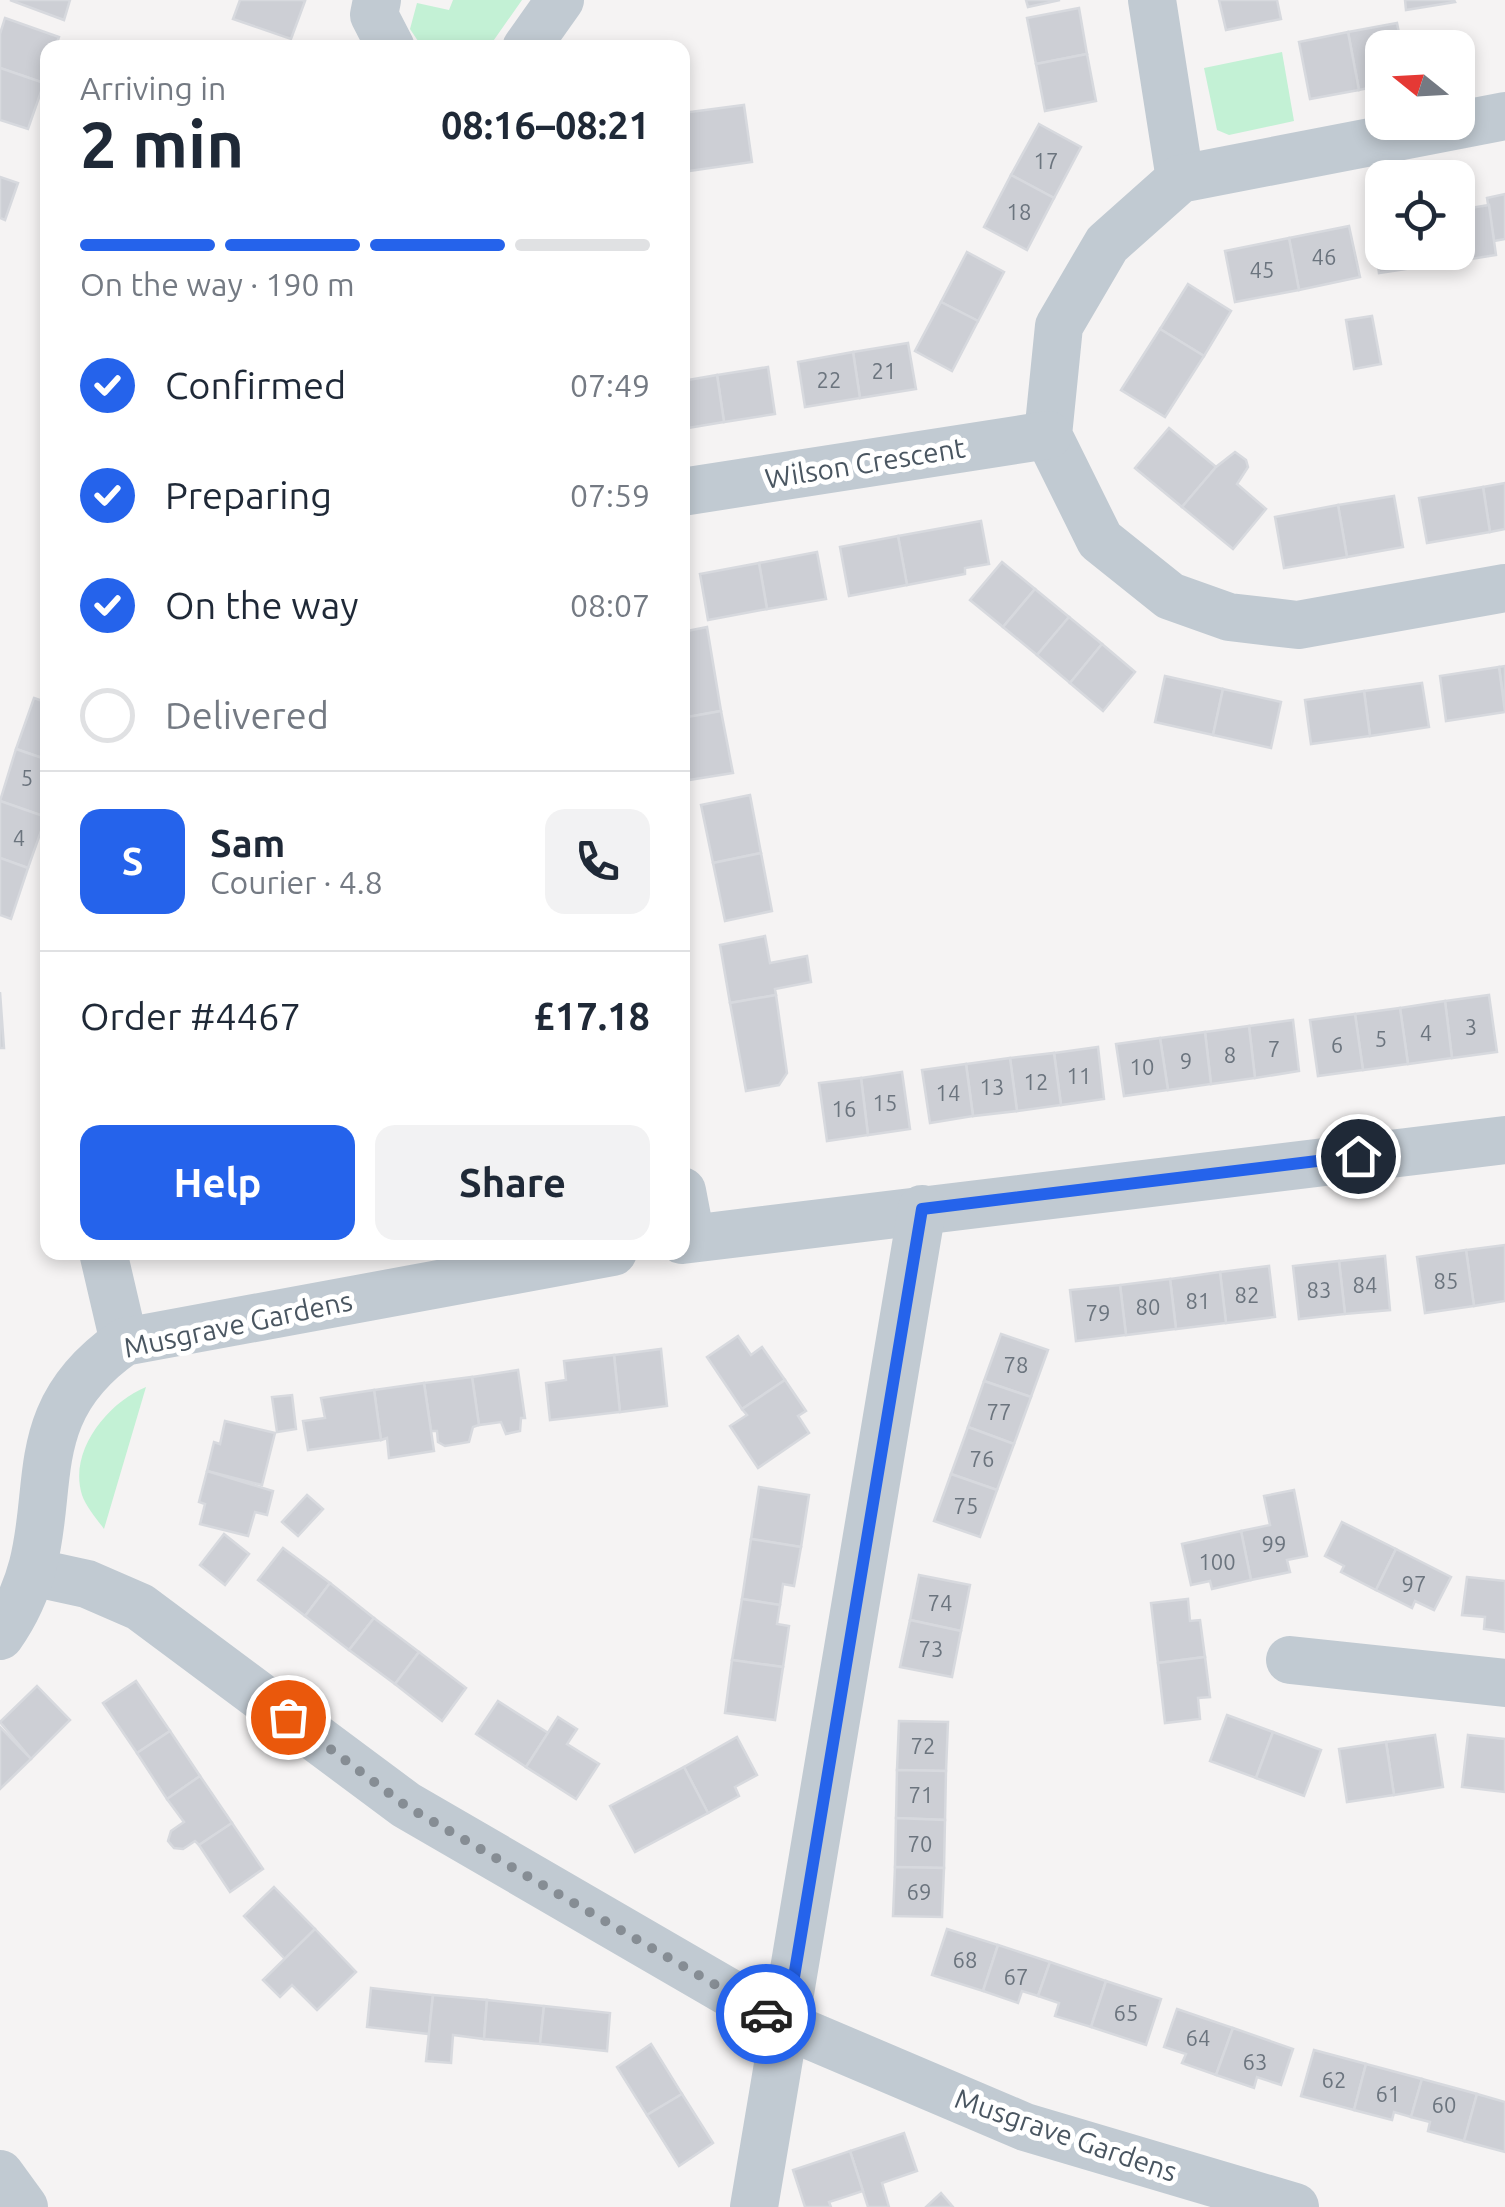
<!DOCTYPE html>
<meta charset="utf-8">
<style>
:root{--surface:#fff;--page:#f2f2f3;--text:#1f2937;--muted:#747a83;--line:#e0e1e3;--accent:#2563eb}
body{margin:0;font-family:Ubuntu,sans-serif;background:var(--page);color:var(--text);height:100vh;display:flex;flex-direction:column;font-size:38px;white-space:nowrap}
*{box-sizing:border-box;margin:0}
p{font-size:32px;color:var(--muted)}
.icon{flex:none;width:55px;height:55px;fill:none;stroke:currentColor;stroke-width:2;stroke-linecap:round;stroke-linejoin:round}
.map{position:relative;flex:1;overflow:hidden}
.details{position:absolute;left:40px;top:40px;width:650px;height:1220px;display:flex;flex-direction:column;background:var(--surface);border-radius:20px;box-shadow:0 5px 15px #0003}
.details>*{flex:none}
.needle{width:65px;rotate:288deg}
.tools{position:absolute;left:1365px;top:30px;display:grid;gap:20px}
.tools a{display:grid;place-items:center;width:110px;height:110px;border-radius:20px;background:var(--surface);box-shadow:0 5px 15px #0003;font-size:50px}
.pin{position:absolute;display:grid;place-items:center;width:85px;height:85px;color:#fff;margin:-42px;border:5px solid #fff;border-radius:50%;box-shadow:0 2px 10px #0007}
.courier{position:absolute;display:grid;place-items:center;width:100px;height:100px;margin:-50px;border:8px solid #2563eb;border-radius:50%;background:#fff;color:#222;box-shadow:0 2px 12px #0007}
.headline em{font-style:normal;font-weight:700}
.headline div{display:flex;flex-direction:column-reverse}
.headline{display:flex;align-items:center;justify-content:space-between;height:170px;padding:0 40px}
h1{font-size:65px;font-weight:700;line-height:75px}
.bar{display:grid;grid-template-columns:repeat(4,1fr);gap:15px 10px;align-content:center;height:120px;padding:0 40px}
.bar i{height:12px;border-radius:8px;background:var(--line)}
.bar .active{background:var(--accent)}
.bar p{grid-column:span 4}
.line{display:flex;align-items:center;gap:25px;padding:0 40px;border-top:2px solid var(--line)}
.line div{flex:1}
.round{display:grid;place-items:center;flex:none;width:105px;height:105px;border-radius:20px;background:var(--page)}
ol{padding:0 40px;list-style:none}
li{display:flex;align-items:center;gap:30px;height:110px}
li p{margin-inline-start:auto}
li .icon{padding:10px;border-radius:50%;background:var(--accent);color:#fff;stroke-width:4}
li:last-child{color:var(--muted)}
li i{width:55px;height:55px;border:5px solid var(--line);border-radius:50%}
.cta{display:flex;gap:20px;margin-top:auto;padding:20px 40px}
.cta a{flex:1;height:115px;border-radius:20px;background:var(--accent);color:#fff;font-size:40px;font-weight:700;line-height:115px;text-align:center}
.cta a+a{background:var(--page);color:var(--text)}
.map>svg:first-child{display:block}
.green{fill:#c3f1d5}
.building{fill:#cdcfd5;stroke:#d7d9de;stroke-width:2.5}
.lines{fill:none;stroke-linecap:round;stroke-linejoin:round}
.minor{stroke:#c1cad2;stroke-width:48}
.done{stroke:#868d94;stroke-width:10;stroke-dasharray:0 18}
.route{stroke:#2563eb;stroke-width:12}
.labels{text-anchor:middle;stroke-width:10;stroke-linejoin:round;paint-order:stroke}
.number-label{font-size:22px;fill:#6b747e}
.street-label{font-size:28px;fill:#4a5661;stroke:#fff}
</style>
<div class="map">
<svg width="1505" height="2207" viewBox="0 0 1505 2207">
<rect width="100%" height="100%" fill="#f5f3f3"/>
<g class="green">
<polygon points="453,0 522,0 489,47 422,47 410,29 417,3 449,10"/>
<polygon points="1282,52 1294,121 1229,135 1217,130 1204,68"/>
<path d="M146 1387 104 1529C97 1519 86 1507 82 1495 68 1450 109 1402 146 1387Z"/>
</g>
<g class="building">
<polygon points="10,0 70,0 64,20"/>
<polygon points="240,0 302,0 305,1 291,39 233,19"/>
<polygon points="1026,0 1060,0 1028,7"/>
<polygon points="1219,0 1277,0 1281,19 1226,30"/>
<polygon points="1405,0 1454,0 1455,2 1406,10"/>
<polygon points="1079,8 1087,54 1036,64 1027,18"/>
<polygon points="5,18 59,37 55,48 48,48 44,83 0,68 0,34"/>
<polygon points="1397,23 1402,48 1382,48 1382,85 1359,90 1348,32"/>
<polygon points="1348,32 1359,90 1310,99 1299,42"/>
<polygon points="1087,54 1096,101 1045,111 1036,64"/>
<polygon points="0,68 44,83 28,129 0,120"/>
<polygon points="744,105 752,162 682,172 682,113"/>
<polygon points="1039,124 1081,147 1054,198 1011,175"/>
<polygon points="1011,175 1054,198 1027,250 984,227"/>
<polygon points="0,177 18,183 5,220 0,218"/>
<polygon points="1505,194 1505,239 1494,241 1487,198"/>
<polygon points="1489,205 1496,255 1439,264 1437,252 1458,252 1458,210"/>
<polygon points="1382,221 1382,252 1437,252 1439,264 1379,273 1372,223"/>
<polygon points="1349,226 1360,277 1299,290 1289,238"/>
<polygon points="1289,238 1299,290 1235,302 1225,251"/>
<polygon points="967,252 1004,272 978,321 941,302"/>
<polygon points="1188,284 1231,311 1204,356 1160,329"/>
<polygon points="941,302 978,321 952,371 915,351"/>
<polygon points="1372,316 1381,364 1354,369 1346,320"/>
<polygon points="1160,329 1204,356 1165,417 1121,390"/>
<polygon points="908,343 916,389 860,398 853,352"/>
<polygon points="853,352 860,398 805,407 798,362"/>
<polygon points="768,367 775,414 724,422 717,375"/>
<polygon points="717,375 724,422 682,429 682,381"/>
<polygon points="1169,428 1216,467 1182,507 1135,468"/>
<polygon points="1235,452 1246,460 1248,467 1237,484 1266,509 1233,549 1182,507 1216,467"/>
<polygon points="1505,483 1505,529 1490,532 1483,487"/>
<polygon points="1483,487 1490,532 1427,543 1419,498"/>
<polygon points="1394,496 1403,547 1347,557 1338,505"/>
<polygon points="1338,505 1347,557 1284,568 1275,517"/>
<polygon points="981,521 989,564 965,568 965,574 907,585 898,536"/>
<polygon points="898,536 907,585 849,596 840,547"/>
<polygon points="817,552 826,599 767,609 759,563"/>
<polygon points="1002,562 1035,589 1003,627 970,600"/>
<polygon points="759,563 767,609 708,620 700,574"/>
<polygon points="1035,589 1069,617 1037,655 1003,627"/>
<polygon points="1069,617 1102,644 1070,683 1037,655"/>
<polygon points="707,627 721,711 682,718 682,632"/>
<polygon points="1102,644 1135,672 1103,711 1070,683"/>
<polygon points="1505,666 1505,708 1499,667"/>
<polygon points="1499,667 1505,712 1446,721 1440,676"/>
<polygon points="1165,676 1223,689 1213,735 1155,722"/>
<polygon points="1422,683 1429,727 1370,736 1364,691"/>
<polygon points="1223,689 1281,702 1271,748 1213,735"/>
<polygon points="1364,691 1370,736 1311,744 1305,700"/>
<polygon points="34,698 48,703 48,760 16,749"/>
<polygon points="721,711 733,773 689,780 682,718"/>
<polygon points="16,749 48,760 46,817 0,801"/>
<polygon points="750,795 761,853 713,863 701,805"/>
<polygon points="0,801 46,817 28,868 0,858"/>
<polygon points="761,853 772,911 725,921 713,863"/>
<polygon points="0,858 28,868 11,919 0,915"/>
<polygon points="765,936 770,963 807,956 811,982 775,989 776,995 730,1003 720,945"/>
<polygon points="0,992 4,1048 0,1048"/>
<polygon points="776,995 787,1073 779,1085 746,1091 730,1003"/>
<polygon points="1489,995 1497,1052 1452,1058 1445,1001"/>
<polygon points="1445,1001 1452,1058 1408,1064 1400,1008"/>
<polygon points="1400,1008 1408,1064 1363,1070 1355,1014"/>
<polygon points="1355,1014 1363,1070 1318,1076 1310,1020"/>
<polygon points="1293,1020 1299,1071 1255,1078 1249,1026"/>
<polygon points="1249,1026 1255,1078 1211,1084 1205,1032"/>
<polygon points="1205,1032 1211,1084 1168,1090 1160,1038"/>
<polygon points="1160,1038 1168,1090 1124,1096 1116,1044"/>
<polygon points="1098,1047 1104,1099 1061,1105 1054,1053"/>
<polygon points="1054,1053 1061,1105 1017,1111 1010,1058"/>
<polygon points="1010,1058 1017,1111 973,1116 966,1064"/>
<polygon points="966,1064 973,1116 930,1123 922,1070"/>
<polygon points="902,1072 910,1129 868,1135 861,1078"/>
<polygon points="861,1078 868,1135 827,1141 819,1083"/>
<polygon points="1505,1245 1505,1301 1474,1306 1466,1250"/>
<polygon points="1466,1250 1474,1306 1425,1313 1417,1257"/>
<polygon points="1385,1256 1390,1310 1345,1314 1339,1261"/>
<polygon points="1339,1261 1345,1314 1299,1319 1293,1266"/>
<polygon points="1269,1266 1275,1317 1226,1323 1220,1272"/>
<polygon points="1220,1272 1226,1323 1176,1329 1170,1279"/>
<polygon points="1170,1279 1176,1329 1126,1335 1120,1285"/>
<polygon points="1120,1285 1126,1335 1076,1341 1070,1290"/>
<polygon points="1001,1334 1048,1350 1031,1397 984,1381"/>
<polygon points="738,1336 751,1355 762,1347 785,1380 742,1409 707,1357"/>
<polygon points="661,1349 667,1406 620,1412 614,1355"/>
<polygon points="614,1355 620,1412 550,1420 546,1383 566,1380 564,1361"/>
<polygon points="518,1370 525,1418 521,1418 520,1431 506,1434 501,1422 479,1425 472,1377"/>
<polygon points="472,1377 479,1425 473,1427 469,1442 445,1446 438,1442 437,1431 431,1431 424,1383"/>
<polygon points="785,1380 806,1411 798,1416 809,1433 758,1468 730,1426 747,1415 742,1409"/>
<polygon points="984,1381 1031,1397 1014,1444 968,1427"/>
<polygon points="424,1383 434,1451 389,1458 387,1438 381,1440 374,1390"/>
<polygon points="374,1390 381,1440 308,1450 303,1421 325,1418 321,1398"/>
<polygon points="292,1395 296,1429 277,1432 272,1397"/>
<polygon points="225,1421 275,1433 262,1485 207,1471 214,1442 220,1444"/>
<polygon points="968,1427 1014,1444 997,1490 951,1474"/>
<polygon points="207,1471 273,1491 267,1515 255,1512 248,1536 200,1524 205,1504 199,1502"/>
<polygon points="951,1474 997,1490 980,1537 934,1521"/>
<polygon points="759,1487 809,1495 801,1547 751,1539"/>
<polygon points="1294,1490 1307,1556 1287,1560 1290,1572 1251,1580 1241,1531 1270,1525 1264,1496"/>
<polygon points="307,1495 323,1509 298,1536 282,1522"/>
<polygon points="1342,1522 1396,1549 1376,1590 1341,1572 1344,1566 1325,1556"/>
<polygon points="1241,1531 1251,1580 1212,1589 1210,1581 1191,1585 1182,1544"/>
<polygon points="224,1534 249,1554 225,1585 200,1565"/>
<polygon points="751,1539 801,1547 794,1586 783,1584 780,1605 742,1599"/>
<polygon points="283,1548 330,1583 305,1616 258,1580"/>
<polygon points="1396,1549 1451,1577 1434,1610 1415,1601 1412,1608 1376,1590"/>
<polygon points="919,1575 970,1585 961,1631 910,1620"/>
<polygon points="1467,1577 1505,1581 1505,1632 1484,1629 1485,1617 1462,1615"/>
<polygon points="330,1583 374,1618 349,1650 305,1616"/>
<polygon points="742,1599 780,1605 777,1624 789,1626 783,1667 732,1660"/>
<polygon points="1188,1599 1190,1621 1200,1620 1205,1657 1158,1663 1151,1603"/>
<polygon points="374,1618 419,1652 395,1684 349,1650"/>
<polygon points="910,1620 961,1631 952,1677 900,1667"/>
<polygon points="419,1652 466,1688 442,1721 395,1684"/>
<polygon points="1205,1657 1210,1697 1198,1698 1200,1719 1165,1723 1158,1663"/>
<polygon points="732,1660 783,1667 775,1720 725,1713"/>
<polygon points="136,1681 170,1731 137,1753 103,1703"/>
<polygon points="37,1686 70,1720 31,1759 0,1722"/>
<polygon points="498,1701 548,1733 526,1767 476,1734"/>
<polygon points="1227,1715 1273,1732 1256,1778 1210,1761"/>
<polygon points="558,1717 577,1729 567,1744 599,1764 576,1799 526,1767"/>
<polygon points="899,1721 948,1722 946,1771 897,1770"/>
<polygon points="0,1727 31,1759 0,1789"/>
<polygon points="170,1731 200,1776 167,1799 137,1753"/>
<polygon points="1273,1732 1321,1750 1304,1796 1256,1778"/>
<polygon points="1435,1735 1443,1787 1394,1795 1386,1742"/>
<polygon points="1468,1735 1505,1739 1505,1792 1462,1787"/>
<polygon points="737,1737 757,1775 735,1787 739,1796 708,1813 684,1767"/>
<polygon points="1386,1742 1394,1795 1347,1802 1339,1749"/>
<polygon points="684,1767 708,1813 635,1852 610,1806"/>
<polygon points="897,1770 946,1771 945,1820 896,1818"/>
<polygon points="200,1776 232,1823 199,1845 195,1841 183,1849 174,1848 168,1841 171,1831 184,1822 167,1799"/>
<polygon points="896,1818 945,1820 944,1868 895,1867"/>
<polygon points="232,1823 263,1869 230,1892 199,1845"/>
<polygon points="895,1867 944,1868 942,1917 893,1916"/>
<polygon points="274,1887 315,1929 285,1959 244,1916"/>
<polygon points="315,1929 356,1972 317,2010 292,1985 280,1997 263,1980"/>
<polygon points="947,1929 998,1945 983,1991 932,1975"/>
<polygon points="998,1945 1050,1962 1038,1996 1022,1991 1018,2003 983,1991"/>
<polygon points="1050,1962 1106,1981 1091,2027 1055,2016 1059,2003 1038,1996"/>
<polygon points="1106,1981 1161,1999 1146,2045 1091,2027"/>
<polygon points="371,1988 433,1995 429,2034 367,2027"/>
<polygon points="433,1995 487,2000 484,2039 453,2035 451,2063 426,2061"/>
<polygon points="487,2000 544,2006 540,2044 484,2039"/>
<polygon points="544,2006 610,2013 607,2051 540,2044"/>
<polygon points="1177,2009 1233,2028 1216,2075 1182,2063 1186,2054 1164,2047"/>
<polygon points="1233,2028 1293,2049 1281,2085 1257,2077 1254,2088 1216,2075"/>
<polygon points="651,2044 682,2094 647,2115 617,2067"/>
<polygon points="1314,2050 1366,2064 1354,2110 1301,2096"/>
<polygon points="1366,2064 1422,2079 1411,2117 1394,2112 1392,2120 1354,2110"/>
<polygon points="1422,2079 1477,2094 1464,2141 1428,2131 1430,2122 1411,2117"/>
<polygon points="682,2094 713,2143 679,2166 647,2115"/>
<polygon points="1477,2094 1505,2102 1505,2152 1464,2141"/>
<polygon points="904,2133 917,2171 882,2183 889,2207 868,2207 850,2151"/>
<polygon points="850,2151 863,2191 829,2202 831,2207 805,2207 793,2170"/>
<polygon points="941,2193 953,2207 926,2207"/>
</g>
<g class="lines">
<g class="minor">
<polyline points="377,0 374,15 391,48"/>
<polyline points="1152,0 1180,179"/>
<polyline points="526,48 560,0"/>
<polyline points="1505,116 1180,179 1107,244 1059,326 1048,435 1100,540 1170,596 1229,617 1298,625 1505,588"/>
<polyline points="682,492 1048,435"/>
<polyline points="682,1191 691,1238"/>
<polyline points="682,1240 1505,1140"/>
<polyline points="103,1252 124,1342"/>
<polyline points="32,1572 87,1584 140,1607 406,1805 785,2025 1025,2127 1295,2207"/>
<path d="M0 1636C79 1524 0 1428 124 1342L613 1252"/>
<polyline points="1290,1660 1505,1683"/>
<polyline points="0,2174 24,2207"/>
<polyline points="754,2207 922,1209"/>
</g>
</g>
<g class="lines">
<polyline class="done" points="288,1717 406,1806 766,2014"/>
<polyline class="route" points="766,2014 786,2025 922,1209 1358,1156"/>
</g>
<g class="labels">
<g class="number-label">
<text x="1046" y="169">17</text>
<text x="1019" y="220">18</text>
<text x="1324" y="265">46</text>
<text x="1262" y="278">45</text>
<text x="884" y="379">21</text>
<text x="829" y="388">22</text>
<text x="27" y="786">5</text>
<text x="19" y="846">4</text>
<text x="1471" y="1035">3</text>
<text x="1426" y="1041">4</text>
<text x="1381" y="1047">5</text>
<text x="1337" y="1053">6</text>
<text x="1274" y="1057">7</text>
<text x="1230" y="1063">8</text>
<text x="1186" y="1069">9</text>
<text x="1142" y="1075">10</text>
<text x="1079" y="1084">11</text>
<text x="1036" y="1090">12</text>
<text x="992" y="1095">13</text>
<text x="948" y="1101">14</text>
<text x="885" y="1111">15</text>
<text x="844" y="1117">16</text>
<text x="1446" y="1289">85</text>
<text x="1365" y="1293">84</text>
<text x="1319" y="1298">83</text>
<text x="1247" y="1303">82</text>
<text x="1198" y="1309">81</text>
<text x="1148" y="1315">80</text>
<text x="1098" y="1321">79</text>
<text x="1016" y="1373">78</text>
<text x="999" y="1420">77</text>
<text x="982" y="1467">76</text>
<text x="966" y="1514">75</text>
<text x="1274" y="1552">99</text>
<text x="1217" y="1570">100</text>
<text x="1414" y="1592">97</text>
<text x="940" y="1611">74</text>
<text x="931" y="1657">73</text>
<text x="923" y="1754">72</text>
<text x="921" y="1803">71</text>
<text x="920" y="1852">70</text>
<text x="919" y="1900">69</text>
<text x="965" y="1968">68</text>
<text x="1016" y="1985">67</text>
<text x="1126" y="2021">65</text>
<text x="1198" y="2046">64</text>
<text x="1255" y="2070">63</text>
<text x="1334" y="2088">62</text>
<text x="1388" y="2102">61</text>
<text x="1444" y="2113">60</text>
</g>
<g class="street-label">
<text transform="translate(865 463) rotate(-9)" y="10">Wilson Crescent</text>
<text transform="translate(238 1324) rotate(-12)" y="10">Musgrave Gardens</text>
<text transform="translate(1066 2135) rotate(19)" y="10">Musgrave Gardens</text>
</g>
</g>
</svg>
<div class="tools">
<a><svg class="needle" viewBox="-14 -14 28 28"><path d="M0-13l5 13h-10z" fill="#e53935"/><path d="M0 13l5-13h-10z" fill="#747a83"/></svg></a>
<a><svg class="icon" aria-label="locate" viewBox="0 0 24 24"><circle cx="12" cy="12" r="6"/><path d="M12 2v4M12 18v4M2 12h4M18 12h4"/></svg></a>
</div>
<div class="pin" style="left:288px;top:1717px;background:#ea580c"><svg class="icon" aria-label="bag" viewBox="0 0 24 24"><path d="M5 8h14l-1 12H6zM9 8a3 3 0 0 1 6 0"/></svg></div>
<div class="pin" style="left:1358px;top:1156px;background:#1f2937"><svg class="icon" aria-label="home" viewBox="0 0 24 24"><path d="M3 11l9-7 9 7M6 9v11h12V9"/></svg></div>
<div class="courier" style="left:766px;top:2014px"><svg class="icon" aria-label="car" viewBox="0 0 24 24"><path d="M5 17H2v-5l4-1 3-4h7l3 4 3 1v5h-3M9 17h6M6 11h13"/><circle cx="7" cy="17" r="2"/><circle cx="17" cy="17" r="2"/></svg></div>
<section class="details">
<div class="headline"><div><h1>2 min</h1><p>Arriving in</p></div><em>08:16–08:21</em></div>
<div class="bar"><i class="active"></i><i class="active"></i><i class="active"></i><i></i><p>On the way · 190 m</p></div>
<ol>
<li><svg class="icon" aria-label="check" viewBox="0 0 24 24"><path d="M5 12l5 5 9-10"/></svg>Confirmed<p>07:49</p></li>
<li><svg class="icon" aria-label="check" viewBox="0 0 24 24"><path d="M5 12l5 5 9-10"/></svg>Preparing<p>07:59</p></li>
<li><svg class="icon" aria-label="check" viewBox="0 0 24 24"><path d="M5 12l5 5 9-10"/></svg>On the way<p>08:07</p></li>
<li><i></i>Delivered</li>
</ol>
<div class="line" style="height:180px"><b class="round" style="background:var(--accent);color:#fff">S</b><div><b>Sam</b><p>Courier · 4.8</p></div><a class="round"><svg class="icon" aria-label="phone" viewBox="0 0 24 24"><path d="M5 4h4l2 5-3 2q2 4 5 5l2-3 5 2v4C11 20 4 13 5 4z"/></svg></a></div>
<div class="line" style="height:130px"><div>Order #4467</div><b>£17.18</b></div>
<div class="cta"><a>Help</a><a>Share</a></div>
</section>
</div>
